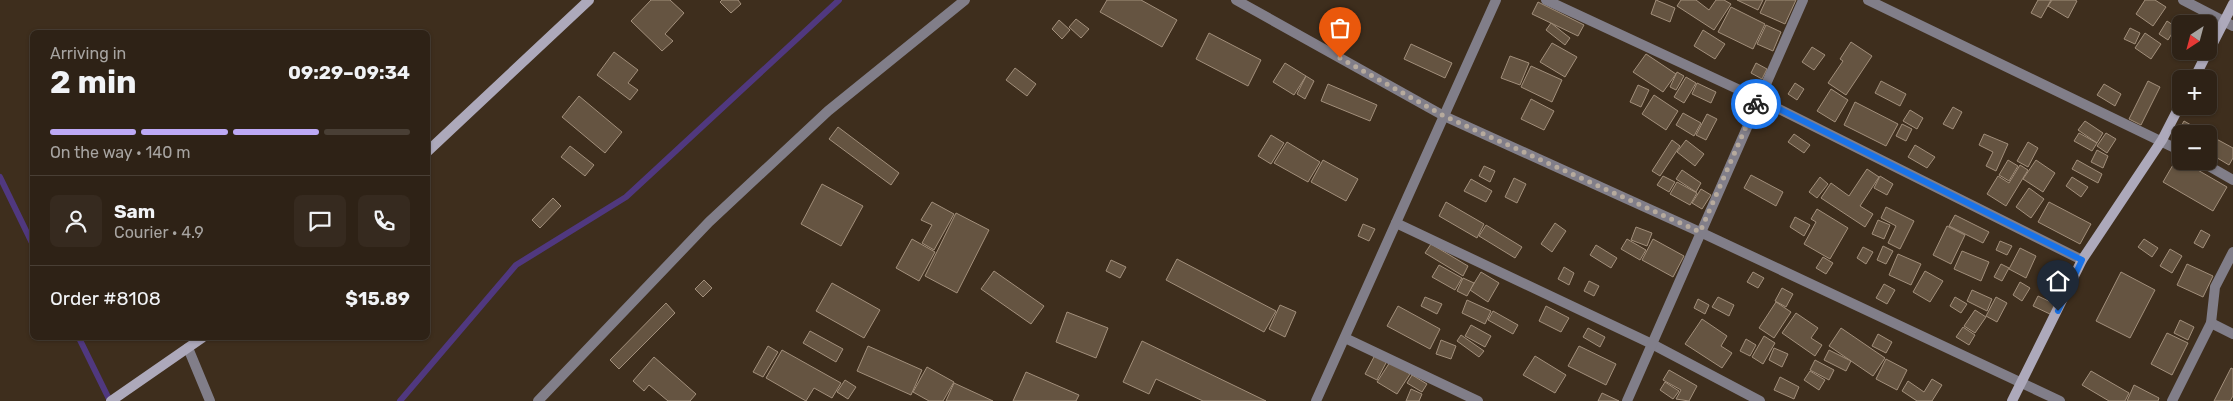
<!DOCTYPE html>
<meta charset="utf-8">
<style>
:root{--surface:#2e2216;--page:#362a1f;--text:#f1f3f6;--muted:#a7a4a1;--line:#493f35;--accent:#bda9f5}
body{margin:0;font-family:Rubik,sans-serif;background:var(--page);color:var(--text);height:100vh;display:flex;flex-direction:column;font-size:19px;white-space:nowrap}
*{box-sizing:border-box;margin:0}
p{font-size:16px;color:var(--muted)}
.icon{flex:none;width:28px;height:28px;fill:none;stroke:currentColor;stroke-width:2;stroke-linecap:round;stroke-linejoin:round}
.map{position:relative;flex:1;overflow:hidden}
.side{position:absolute;left:30px;top:30px;width:400px;height:310px;display:flex;flex-direction:column;background:var(--surface);border-radius:8px;box-shadow:0 1px 4px #0004,0 0 0 1px var(--line)}
.side>*{flex:none}
.needle{width:32px;rotate:216deg}
.buttons{position:absolute;left:2172px;top:15px;display:grid;gap:10px}
.buttons a{display:grid;place-items:center;width:45px;height:45px;border-radius:8px;background:var(--surface);box-shadow:0 1px 4px #0004,0 0 0 1px var(--line);font-size:25px}
.pin{position:absolute;display:grid;place-items:center;width:42px;height:42px;color:#fff;margin:-51px -21px;border-radius:50% 50% 50% 0;rotate:-45deg;box-shadow:0 0 5px #0007}
.pin .icon{rotate:45deg}
.courier{position:absolute;display:grid;place-items:center;width:50px;height:50px;margin:-25px;border:4px solid #1a73e8;border-radius:50%;background:#fff;color:#222;box-shadow:0 1px 6px #0007}
.overview em{font-style:normal;font-weight:700}
.overview div{display:flex;flex-direction:column-reverse}
.overview{display:flex;align-items:center;justify-content:space-between;height:85px;padding:0 20px}
h1{font-size:32px;font-weight:700;line-height:38px}
.bar{display:grid;grid-template-columns:repeat(4,1fr);gap:8px 5px;align-content:center;height:60px;padding:0 20px}
.bar i{height:6px;border-radius:4px;background:var(--line)}
.bar .on{background:var(--accent)}
.bar p{grid-column:span 4}
.line{display:flex;align-items:center;gap:12px;padding:0 20px;border-top:1px solid var(--line)}
.line div{flex:1}
.round{display:grid;place-items:center;flex:none;width:52px;height:52px;border-radius:8px;background:var(--page)}
.map>svg:first-child{display:block}
.lines{fill:none;stroke-linecap:round;stroke-linejoin:round}
.stream{stroke:#50387f;stroke-width:6}
.building{fill:#655441;stroke:#a28f7b}
.minor{stroke:#817e89;stroke-width:10}
.secondary{stroke:#ada9bb;stroke-width:10}
.done{stroke:#b6aa9d;stroke-width:5;stroke-dasharray:0 9}
.route{stroke:#1a73e8;stroke-width:6}
</style>
<div class="map">
<svg width="2233" height="401" viewBox="0 0 2233 401">
<rect width="100%" height="100%" fill="#3e2e1d"/>
<g class="lines">
<g class="stream">
<polyline points="0,177 32,243"/>
<polyline points="79,338 110,401"/>
<polyline points="400,401 516,265 626,197 839,0"/>
</g>
</g>
<g class="building">
<polygon points="651,0 670,0 684,13 665,34 673,41 662,51 631,21"/>
<polygon points="722,0 738,0 741,4 731,13 720,2"/>
<polygon points="1107,0 1141,0 1177,20 1162,47 1100,12"/>
<polygon points="1656,0 1675,8 1670,22 1651,14"/>
<polygon points="1681,0 1696,0 1709,10 1716,0 1724,0 1731,4 1714,30 1677,6"/>
<polygon points="1737,0 1763,0 1758,10"/>
<polygon points="1766,0 1796,0 1785,24 1760,13"/>
<polygon points="2038,0 2051,0 2041,18 2031,13"/>
<polygon points="2052,0 2075,0 2077,1 2068,18 2048,6"/>
<polygon points="2145,0 2155,0 2166,7 2153,26 2136,14"/>
<polygon points="1538,2 1584,25 1578,36 1532,14"/>
<polygon points="1731,7 1765,24 1753,49 1718,32"/>
<polygon points="2181,18 2191,22 2181,24 2181,39 2173,35"/>
<polygon points="1076,19 1089,29 1081,38 1069,27"/>
<polygon points="1059,20 1070,30 1062,39 1052,29"/>
<polygon points="2167,21 2176,27 2168,40 2159,34"/>
<polygon points="1551,23 1570,38 1565,45 1546,30"/>
<polygon points="1766,25 1781,32 1773,51 1757,44"/>
<polygon points="2130,28 2140,33 2135,44 2124,39"/>
<polygon points="1703,30 1725,44 1715,59 1694,46"/>
<polygon points="1209,33 1261,60 1248,86 1196,59"/>
<polygon points="2145,33 2161,44 2151,59 2135,48"/>
<polygon points="1851,42 1872,56 1846,95 1828,83 1843,61 1840,59"/>
<polygon points="1552,43 1577,57 1565,77 1540,62"/>
<polygon points="1411,44 1452,63 1445,78 1404,59"/>
<polygon points="1812,47 1825,55 1814,70 1802,62"/>
<polygon points="614,52 638,70 628,83 638,90 630,100 597,75"/>
<polygon points="1646,54 1676,74 1663,92 1633,72"/>
<polygon points="1510,56 1529,63 1520,85 1501,78"/>
<polygon points="1285,63 1306,76 1294,95 1273,82"/>
<polygon points="1756,63 1767,69 1762,79 1751,73"/>
<polygon points="1531,66 1562,80 1552,102 1521,87"/>
<polygon points="1015,68 1036,84 1027,96 1006,80"/>
<polygon points="1677,72 1684,76 1676,90 1670,87"/>
<polygon points="1306,76 1314,81 1305,99 1297,94"/>
<polygon points="1686,77 1696,83 1684,103 1674,97"/>
<polygon points="1881,81 1906,94 1900,106 1875,93"/>
<polygon points="2148,81 2160,87 2141,125 2129,119"/>
<polygon points="1697,83 1716,92 1711,103 1692,94"/>
<polygon points="1795,83 1804,89 1797,100 1788,94"/>
<polygon points="1328,84 1377,105 1370,121 1321,101"/>
<polygon points="2104,84 2121,94 2115,106 2097,95"/>
<polygon points="1638,85 1649,90 1641,107 1630,102"/>
<polygon points="1831,89 1848,100 1835,122 1817,111"/>
<polygon points="1654,95 1678,111 1666,130 1642,114"/>
<polygon points="579,96 622,132 605,153 562,117"/>
<polygon points="1531,99 1554,111 1544,130 1521,119"/>
<polygon points="1855,102 1898,124 1886,146 1844,125"/>
<polygon points="1953,107 1962,112 1953,129 1943,124"/>
<polygon points="1910,110 1923,118 1917,129 1903,121"/>
<polygon points="1683,113 1701,123 1694,136 1676,125"/>
<polygon points="1707,114 1717,119 1706,140 1696,135"/>
<polygon points="2085,121 2103,133 2097,143 2078,130"/>
<polygon points="2184,121 2207,134 2181,134 2181,137 2177,134"/>
<polygon points="1902,124 1912,129 1906,141 1896,136"/>
<polygon points="838,127 899,173 891,185 829,139"/>
<polygon points="2079,133 2097,143 2092,151 2074,141"/>
<polygon points="2106,133 2116,139 2107,153 2097,146"/>
<polygon points="1794,134 1810,145 1804,153 1788,142"/>
<polygon points="1984,134 2008,144 1996,171 1986,166 1993,152 1979,145"/>
<polygon points="1271,135 1284,143 1271,164 1258,156"/>
<polygon points="2209,135 2233,148 2233,158 2229,165 2209,153"/>
<polygon points="1672,140 1680,146 1660,176 1652,171"/>
<polygon points="1686,140 1704,154 1695,166 1677,152"/>
<polygon points="1287,142 1320,162 1308,182 1274,163"/>
<polygon points="2028,142 2038,148 2028,167 2017,161"/>
<polygon points="1915,145 1935,157 1927,168 1908,157"/>
<polygon points="570,146 594,165 585,176 561,157"/>
<polygon points="2097,150 2108,156 2103,168 2091,162"/>
<polygon points="2177,158 2227,187 2213,211 2163,182"/>
<polygon points="1323,160 1358,179 1346,201 1311,182"/>
<polygon points="2008,160 2018,166 2009,181 1999,175"/>
<polygon points="2036,160 2055,173 2043,192 2023,179"/>
<polygon points="2077,160 2102,174 2098,183 2072,169"/>
<polygon points="2020,165 2028,170 2006,206 1987,194 1998,176 2009,183"/>
<polygon points="1484,166 1495,171 1490,182 1479,176"/>
<polygon points="1867,169 1879,177 1860,206 1873,214 1865,227 1821,198 1831,183 1849,196"/>
<polygon points="1682,170 1701,183 1696,192 1676,179"/>
<polygon points="1751,175 1783,192 1776,206 1744,188"/>
<polygon points="1663,176 1675,182 1669,192 1657,185"/>
<polygon points="1880,176 1893,184 1887,195 1874,188"/>
<polygon points="1820,177 1828,184 1817,198 1809,192"/>
<polygon points="2072,177 2088,187 2081,197 2066,186"/>
<polygon points="1514,178 1526,184 1517,203 1505,197"/>
<polygon points="1471,179 1492,191 1486,202 1464,191"/>
<polygon points="1677,182 1697,193 1690,205 1670,194"/>
<polygon points="822,184 863,206 841,246 801,224"/>
<polygon points="2029,188 2044,199 2031,218 2016,207"/>
<polygon points="1701,189 1711,195 1702,209 1692,203"/>
<polygon points="553,198 561,206 540,228 532,220"/>
<polygon points="932,202 954,214 934,250 922,243 932,225 921,220"/>
<polygon points="1446,202 1484,224 1477,238 1439,216"/>
<polygon points="2049,202 2091,224 2080,244 2038,222"/>
<polygon points="1886,207 1914,221 1900,249 1888,243 1896,226 1881,218"/>
<polygon points="1817,209 1848,228 1830,259 1804,244 1816,222 1811,219"/>
<polygon points="956,213 989,230 957,293 925,276"/>
<polygon points="1955,215 1989,232 1983,243 1949,226"/>
<polygon points="1795,217 1810,225 1804,236 1790,227"/>
<polygon points="1878,220 1890,225 1884,239 1872,234"/>
<polygon points="1555,223 1566,231 1552,252 1541,244"/>
<polygon points="1363,224 1375,229 1369,241 1358,236"/>
<polygon points="1486,225 1522,247 1515,258 1479,236"/>
<polygon points="1947,226 1965,235 1951,264 1933,255"/>
<polygon points="1636,227 1652,233 1647,246 1631,240"/>
<polygon points="2201,230 2210,235 2203,248 2194,243"/>
<polygon points="912,239 935,252 919,281 896,268"/>
<polygon points="1627,239 1646,250 1640,260 1621,249"/>
<polygon points="1653,239 1684,256 1673,277 1642,260"/>
<polygon points="2144,239 2158,248 2152,257 2138,247"/>
<polygon points="2000,241 2012,246 2007,255 1996,250"/>
<polygon points="1431,244 1468,266 1463,276 1425,253"/>
<polygon points="1596,245 1617,258 1611,268 1590,255"/>
<polygon points="1883,246 1893,251 1886,264 1877,260"/>
<polygon points="1863,247 1873,252 1866,264 1857,258"/>
<polygon points="2020,248 2036,256 2026,278 2009,269"/>
<polygon points="2170,249 2182,256 2172,273 2160,266"/>
<polygon points="1962,251 1989,262 1981,281 1954,269"/>
<polygon points="1898,254 1921,264 1911,285 1889,275"/>
<polygon points="1823,257 1833,263 1826,274 1816,268"/>
<polygon points="1177,259 1276,311 1264,332 1166,280"/>
<polygon points="1111,260 1126,267 1120,278 1106,271"/>
<polygon points="2001,264 2009,268 2002,281 1994,277"/>
<polygon points="2187,264 2213,276 2203,297 2177,285"/>
<polygon points="1439,265 1462,278 1455,290 1432,277"/>
<polygon points="1564,267 1574,273 1569,285 1558,279"/>
<polygon points="994,271 1044,306 1031,324 981,289"/>
<polygon points="1925,271 1943,281 1930,302 1913,292"/>
<polygon points="1481,272 1499,283 1488,302 1470,290"/>
<polygon points="1753,272 1764,278 1758,288 1747,282"/>
<polygon points="2121,272 2155,290 2130,338 2096,321"/>
<polygon points="1463,278 1474,283 1467,296 1457,291"/>
<polygon points="704,280 712,288 703,297 695,289"/>
<polygon points="1589,281 1599,286 1594,296 1584,291"/>
<polygon points="2020,282 2030,288 2022,301 2013,295"/>
<polygon points="832,283 880,310 864,338 816,311"/>
<polygon points="1884,284 1895,290 1887,304 1876,298"/>
<polygon points="1782,288 1793,294 1786,307 1775,301"/>
<polygon points="1972,290 1992,299 1987,311 1967,301"/>
<polygon points="2038,296 2057,305 2052,315 2033,306"/>
<polygon points="1425,297 1442,304 1437,314 1421,306"/>
<polygon points="1718,297 1734,305 1729,316 1712,307"/>
<polygon points="1955,297 1967,304 1961,313 1950,306"/>
<polygon points="1996,297 2007,303 1997,322 1986,316"/>
<polygon points="1698,299 1709,305 1705,314 1694,308"/>
<polygon points="1467,300 1491,311 1485,324 1462,313"/>
<polygon points="1776,302 1791,312 1774,338 1759,328"/>
<polygon points="666,303 675,313 619,369 610,360"/>
<polygon points="1280,305 1296,312 1285,337 1269,329"/>
<polygon points="1398,306 1440,329 1430,349 1387,326"/>
<polygon points="1546,306 1569,318 1561,332 1539,321"/>
<polygon points="1975,310 1986,317 1975,333 1964,326"/>
<polygon points="1493,311 1518,325 1513,334 1488,320"/>
<polygon points="1067,312 1108,328 1096,358 1056,342"/>
<polygon points="1796,313 1818,328 1811,338 1822,345 1815,356 1782,333"/>
<polygon points="1702,319 1727,336 1721,346 1732,353 1722,368 1685,344"/>
<polygon points="2180,320 2194,327 2188,340 2174,333"/>
<polygon points="1471,325 1491,336 1485,347 1465,336"/>
<polygon points="1963,327 1975,335 1969,345 1956,337"/>
<polygon points="1588,328 1605,337 1600,347 1583,337"/>
<polygon points="1841,328 1885,358 1873,376 1829,346"/>
<polygon points="810,331 843,349 836,362 803,343"/>
<polygon points="2167,333 2188,343 2172,375 2151,364"/>
<polygon points="1878,334 1892,342 1886,353 1872,346"/>
<polygon points="1461,335 1484,351 1479,357 1457,341"/>
<polygon points="1764,336 1775,343 1763,364 1752,357"/>
<polygon points="1746,339 1756,345 1750,356 1740,351"/>
<polygon points="1441,340 1456,346 1451,359 1436,354"/>
<polygon points="1142,341 1266,401 1203,401 1156,379 1149,394 1123,382"/>
<polygon points="768,346 778,352 763,377 753,372"/>
<polygon points="868,346 922,370 911,395 857,371"/>
<polygon points="1579,346 1616,364 1606,385 1568,366"/>
<polygon points="1774,348 1788,354 1782,367 1769,360"/>
<polygon points="782,350 841,383 832,398 814,388 806,401 766,378"/>
<polygon points="1829,350 1851,361 1846,371 1824,360"/>
<polygon points="1375,355 1387,361 1377,380 1365,374"/>
<polygon points="1535,356 1566,375 1555,393 1523,375"/>
<polygon points="654,357 696,394 690,401 668,401 649,385 644,391 633,381"/>
<polygon points="1886,359 1907,370 1897,390 1876,379"/>
<polygon points="1815,360 1834,370 1829,380 1810,370"/>
<polygon points="1390,362 1410,374 1397,394 1377,382"/>
<polygon points="927,367 954,382 943,401 929,401 913,392"/>
<polygon points="2231,368 2233,369 2233,396 2230,401 2214,401"/>
<polygon points="1669,370 1697,386 1689,401 1676,399 1681,390 1663,380"/>
<polygon points="1810,371 1825,380 1819,390 1804,380"/>
<polygon points="2091,371 2129,393 2125,401 2109,401 2082,385"/>
<polygon points="1026,372 1079,395 1076,401 1013,401"/>
<polygon points="1412,375 1427,384 1422,392 1407,383"/>
<polygon points="1780,377 1799,387 1794,399 1774,390"/>
<polygon points="1932,379 1942,385 1932,401 1917,401 1902,391 1908,381 1924,392"/>
<polygon points="845,380 856,387 848,399 837,392"/>
<polygon points="1665,382 1679,391 1673,399 1660,390"/>
<polygon points="954,383 993,401 946,401"/>
<polygon points="2134,385 2159,398 2158,401 2127,401"/>
<polygon points="1411,389 1422,394 1419,401 1406,401"/>
<polygon points="1602,393 1619,401 1598,401"/>
</g>
<g class="lines">
<g class="minor">
<polyline points="1236,0 1444,116 1700,232 2060,401"/>
<polyline points="1546,0 1759,99 2082,260"/>
<polyline points="1868,0 2181,151"/>
<polyline points="2183,0 2233,26"/>
<polyline points="2200,161 2233,180"/>
<polyline points="1396,223 1652,344 1760,401"/>
<polyline points="2211,323 2233,334"/>
<polyline points="1345,338 1478,401"/>
<polyline points="188,348 210,401"/>
<polyline points="538,401 709,222 828,111 965,0"/>
<polyline points="1316,401 1496,0"/>
<polyline points="1627,401 1803,0"/>
<polyline points="2172,401 2211,323 2215,287 2233,252"/>
</g>
<g class="secondary">
<polyline points="2209,51 2233,4"/>
<polyline points="2194,79 2208,51"/>
<polyline points="428,151 589,0"/>
<polyline points="111,401 202,338"/>
<polyline points="2012,401 2082,260 2162,140 2181,103"/>
</g>
</g>
<g class="lines">
<polyline class="done" points="1340,58 1444,116 1700,232 1756,104"/>
<polyline class="route" points="1756,104 1759,99 2082,260 2058,311"/>
</g>
</svg>
<div class="buttons">
<a><svg class="needle" viewBox="-14 -14 28 28"><path d="M0-13l5 13h-10z" fill="#e53935"/><path d="M0 13l5-13h-10z" fill="#a7a4a1"/></svg></a>
<a>+</a>
<a>−</a>
</div>
<div class="pin" style="left:1340px;top:58px;background:#ea580c"><svg class="icon" aria-label="bag" viewBox="0 0 24 24"><path d="M5 8h14l-1 12H6zM9 8a3 3 0 0 1 6 0"/></svg></div>
<div class="pin" style="left:2058px;top:311px;background:#1f2937"><svg class="icon" aria-label="home" viewBox="0 0 24 24"><path d="M3 11l9-7 9 7M6 9v11h12V9"/></svg></div>
<div class="courier" style="left:1756px;top:104px"><svg class="icon" aria-label="bike" viewBox="0 0 24 24"><circle cx="6" cy="16" r="4"/><circle cx="18" cy="16" r="4"/><path d="M6 16l4-8h5l3 8M10 8l3 8H6M13 5h3"/></svg></div>
<section class="side">
<div class="overview"><div><h1>2 min</h1><p>Arriving in</p></div><em>09:29–09:34</em></div>
<div class="bar"><i class="on"></i><i class="on"></i><i class="on"></i><i></i><p>On the way · 140 m</p></div>
<div class="line" style="height:90px"><a class="round"><svg class="icon" aria-label="person" viewBox="0 0 24 24"><circle cx="12" cy="8" r="4"/><path d="M4 21q1-7 8-7t8 7"/></svg></a><div><b>Sam</b><p>Courier · 4.9</p></div><a class="round"><svg class="icon" aria-label="chat" viewBox="0 0 24 24"><path d="M4 5h16v11H9l-5 4z"/></svg></a><a class="round"><svg class="icon" aria-label="phone" viewBox="0 0 24 24"><path d="M5 4h4l2 5-3 2q2 4 5 5l2-3 5 2v4C11 20 4 13 5 4z"/></svg></a></div>
<div class="line" style="height:65px"><div>Order #8108</div><b>$15.89</b></div>
</section>
</div>
